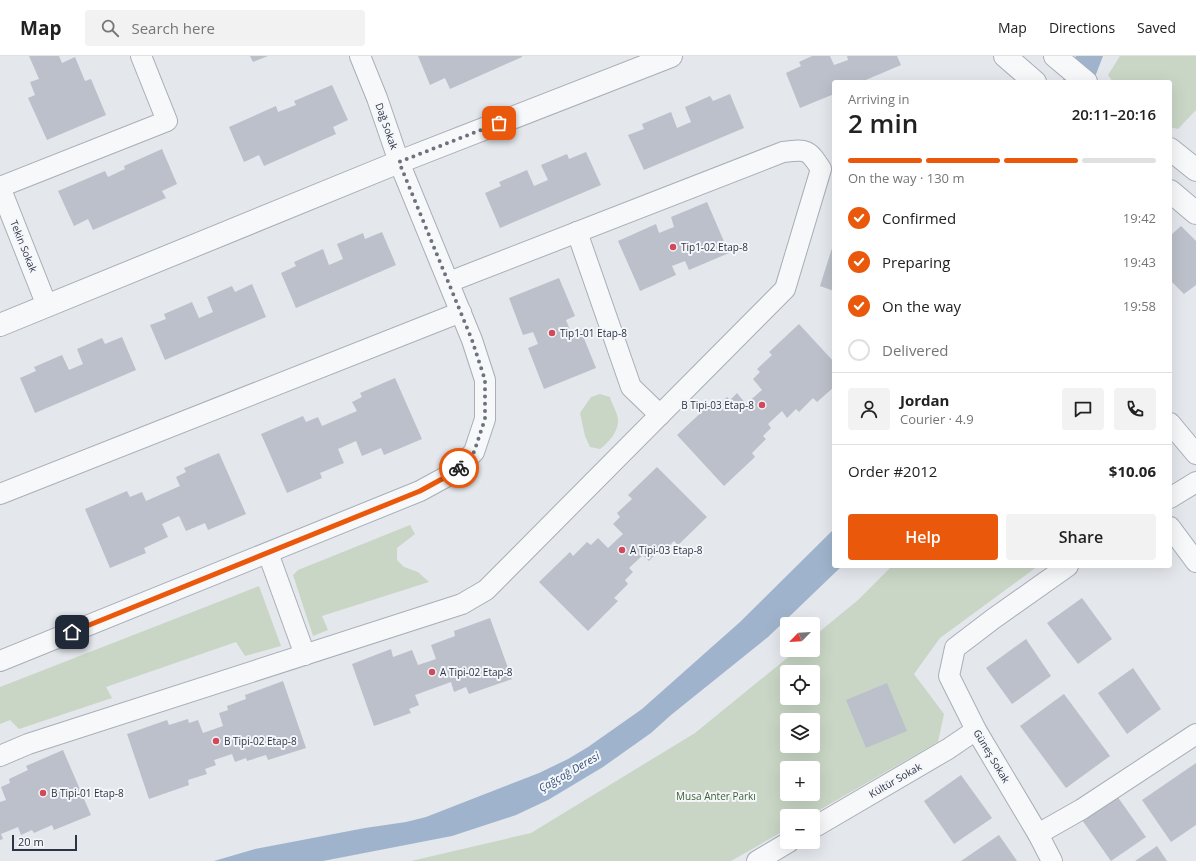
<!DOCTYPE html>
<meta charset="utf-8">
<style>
:root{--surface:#fff;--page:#f2f2f2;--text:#222;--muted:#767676;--line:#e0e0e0;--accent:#ea580c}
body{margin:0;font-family:"Open Sans",sans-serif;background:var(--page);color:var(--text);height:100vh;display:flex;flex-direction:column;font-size:15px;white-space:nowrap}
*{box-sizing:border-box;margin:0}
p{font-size:13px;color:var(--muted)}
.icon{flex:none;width:22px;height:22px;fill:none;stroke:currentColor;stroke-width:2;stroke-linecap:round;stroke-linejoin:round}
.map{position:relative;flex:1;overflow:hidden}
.drawer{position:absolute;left:832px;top:24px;width:340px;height:488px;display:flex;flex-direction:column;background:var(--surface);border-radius:4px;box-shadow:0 4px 16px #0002}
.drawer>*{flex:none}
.needle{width:26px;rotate:246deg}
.controls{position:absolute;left:780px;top:561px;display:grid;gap:8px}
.controls a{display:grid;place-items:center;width:40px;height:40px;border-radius:4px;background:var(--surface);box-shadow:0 4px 16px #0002;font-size:20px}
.scale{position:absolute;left:12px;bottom:10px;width:65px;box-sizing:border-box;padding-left:4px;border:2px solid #2b3445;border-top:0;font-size:11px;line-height:14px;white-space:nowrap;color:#2b3445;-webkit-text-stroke:3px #f4f6f9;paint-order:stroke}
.pin{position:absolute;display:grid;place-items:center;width:34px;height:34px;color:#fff;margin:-17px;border-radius:8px;box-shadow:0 2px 6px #0006}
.courier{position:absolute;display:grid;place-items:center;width:40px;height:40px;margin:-20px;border:3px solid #ea580c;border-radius:50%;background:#fff;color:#222;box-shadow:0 1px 5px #0007}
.summary em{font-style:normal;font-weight:600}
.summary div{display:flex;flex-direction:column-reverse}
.summary{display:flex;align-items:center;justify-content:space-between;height:68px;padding:0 16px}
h1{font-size:26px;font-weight:600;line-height:30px}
.bar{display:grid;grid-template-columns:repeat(4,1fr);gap:6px 4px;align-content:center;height:48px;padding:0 16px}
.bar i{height:5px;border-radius:3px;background:var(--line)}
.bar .active{background:var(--accent)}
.bar p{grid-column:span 4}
.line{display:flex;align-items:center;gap:10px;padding:0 16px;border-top:1px solid var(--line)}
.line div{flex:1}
.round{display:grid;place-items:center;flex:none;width:42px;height:42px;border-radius:4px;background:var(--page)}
ol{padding:0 16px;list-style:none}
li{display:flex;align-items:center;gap:12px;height:44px}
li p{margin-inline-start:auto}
li .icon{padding:4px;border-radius:50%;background:var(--accent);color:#fff;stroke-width:4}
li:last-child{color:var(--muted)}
li i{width:22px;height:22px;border:2px solid var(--line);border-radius:50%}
.cta{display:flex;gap:8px;margin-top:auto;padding:8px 16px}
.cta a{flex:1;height:46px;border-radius:4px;background:var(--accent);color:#fff;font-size:16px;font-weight:600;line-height:46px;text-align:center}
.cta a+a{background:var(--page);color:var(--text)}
header{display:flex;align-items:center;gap:24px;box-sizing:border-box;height:56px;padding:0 20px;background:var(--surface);border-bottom:1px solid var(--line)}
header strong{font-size:19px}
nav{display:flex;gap:22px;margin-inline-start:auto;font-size:14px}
.search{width:280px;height:36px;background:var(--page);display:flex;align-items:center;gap:10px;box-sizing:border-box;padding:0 14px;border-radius:4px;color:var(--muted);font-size:15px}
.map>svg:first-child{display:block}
.green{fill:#c9d6c5;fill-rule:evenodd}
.water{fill:#9fb4cc}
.building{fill:#bbc0ca}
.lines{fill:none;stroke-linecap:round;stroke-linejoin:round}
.minor-casing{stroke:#a9aeb7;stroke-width:22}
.tertiary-casing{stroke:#a9aeb7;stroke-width:24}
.minor{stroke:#f7f8fa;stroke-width:20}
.tertiary{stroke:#f7f8fa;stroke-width:22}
.done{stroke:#6c737f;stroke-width:4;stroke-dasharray:0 7.2}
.route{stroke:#ea580c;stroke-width:5}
.poi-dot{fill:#d1495b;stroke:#f4f6f9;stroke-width:1.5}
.labels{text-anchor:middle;stroke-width:4;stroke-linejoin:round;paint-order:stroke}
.street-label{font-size:10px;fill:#2b3445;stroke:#f4f6f9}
.poi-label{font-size:10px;fill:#2b3445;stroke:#f4f6f9;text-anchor:start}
.park-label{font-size:10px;fill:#3f6138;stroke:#f4f6f9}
.water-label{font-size:11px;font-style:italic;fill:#34527a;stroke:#f4f6f9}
</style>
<header>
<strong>Map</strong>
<div class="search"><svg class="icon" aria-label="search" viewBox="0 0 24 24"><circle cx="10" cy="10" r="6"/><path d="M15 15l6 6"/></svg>Search here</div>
<nav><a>Map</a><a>Directions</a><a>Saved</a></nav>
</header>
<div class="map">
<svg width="1196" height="805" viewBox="0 0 1196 805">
<rect width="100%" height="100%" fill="#e4e7ec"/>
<g class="green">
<polygon points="1120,0 1196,0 1196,54 1178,73 1170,71 1170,26 1113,26 1108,19"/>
<path d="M600 338 610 341C612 348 617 356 618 363 619 375 609 386 600 393L590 391 585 380 580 357 591 341Z"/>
<polygon points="410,469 415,478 397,492 397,504 404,511 418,516 429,526 322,560 328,574 313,580 293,519 298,514"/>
<path d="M892 510H1038L940 582 914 618 944 658 938 686 809 760H787V773L731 805H411L531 777 695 677 797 594H813V581L858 544ZM787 616H813V642H787ZM787 664H813V690H787ZM787 712H813V738H787Z"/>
<polygon points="259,530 281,590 245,600 236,586 106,631 112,642 19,673 10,664 0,668 0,631"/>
</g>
<g class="water">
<polygon points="1076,0 1103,0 1093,26 1062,26"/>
<polygon points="834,473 834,510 842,510 768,581 671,659 651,677 603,711 548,744 516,759 452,780 323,805 214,805 255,793 365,772 406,766 426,761 539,717 568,703 588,691 642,653 740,566"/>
</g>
<g class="building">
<polygon points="29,0 59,0 62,7 75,1 85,25 91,23 106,59 47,84 28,42 35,39 30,26 39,23"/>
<polygon points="250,0 268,0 253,6"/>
<polygon points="418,0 522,0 522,1 450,33 445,22 430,29"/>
<polygon points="812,0 830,0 834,9 848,4 847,0 897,0 901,9 861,26 834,26 834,38 800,52 786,17 801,10 799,6"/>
<polygon points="332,29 348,64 333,71 336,78 264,110 259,99 244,106 229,71 276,50 278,56 296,49 294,45"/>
<polygon points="730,38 744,72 644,114 628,79 644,73 642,68 671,56 677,72 691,66 685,51 710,40 713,45"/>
<polygon points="162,93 177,128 162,135 166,142 93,174 88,163 74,170 58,135 105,115 108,121 125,113 124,110"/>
<polygon points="586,96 601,129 500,172 485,137 501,130 499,126 527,114 534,130 548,124 541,109 567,98 569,103"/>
<polygon points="707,146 729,197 689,214 685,205 672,210 676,219 640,235 618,185 656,168 659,177 674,171 671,161"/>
<polygon points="1181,170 1196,185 1196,229 1184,238 1170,224 1170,180"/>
<polygon points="382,176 396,209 296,252 281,217 296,210 294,206 323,193 329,209 343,203 337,188 363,177 365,183"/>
<polygon points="833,189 834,190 834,235 820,230"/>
<polygon points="559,222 575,260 566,264 572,279 581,275 596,312 544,333 528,292 538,288 533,276 523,279 509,242"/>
<polygon points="252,228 266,261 165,304 150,269 166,263 164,258 192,246 199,262 213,256 207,241 232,230 235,236"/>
<polygon points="799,268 834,306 834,331 817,346 813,342 799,356 796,353 787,362 782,355 768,368 771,372 763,380 766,383 752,397 755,401 724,430 677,379 708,350 712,354 727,341 730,344 737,337 746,348 762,334 753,323 760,316 757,313 772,299 769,296"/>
<polygon points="122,281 136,314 35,357 20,322 36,315 34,311 62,299 69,314 83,308 77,293 102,282 105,288"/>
<polygon points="395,322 422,383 384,399 381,392 362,400 356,385 338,393 344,407 320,417 322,422 287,437 261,378 303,360 306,366 318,361 322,370 357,355 352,346 362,341 360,337"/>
<polygon points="219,397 246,458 208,474 205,467 186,475 179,460 162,468 168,481 144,492 146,497 110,512 85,453 127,435 130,441 142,436 146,445 180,430 176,421 186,416 184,412"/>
<polygon points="657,411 707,461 678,489 674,485 660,499 657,496 649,505 643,499 629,512 633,516 625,524 628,528 614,542 618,545 588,575 539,526 570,496 573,500 587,486 591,489 598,482 608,492 623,478 613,468 620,461 617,457 632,443 628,439"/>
<polygon points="1082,542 1112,583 1078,608 1047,567"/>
<polygon points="490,562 512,623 469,638 466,631 454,636 451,626 415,639 419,649 409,653 411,657 374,670 352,608 391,593 393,601 412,594 418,609 436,603 431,589 455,580 454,575"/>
<polygon points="1026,583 1051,620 1012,648 986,612"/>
<polygon points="1133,612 1161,653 1127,678 1098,637"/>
<polygon points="283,625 306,692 268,704 266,699 247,705 246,702 235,706 232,698 214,704 216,709 205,713 207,718 188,724 189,729 149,743 127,678 167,664 169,669 188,663 189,667 198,664 203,677 223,670 219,657 228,654 227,650 246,643 245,639"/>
<polygon points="887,627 907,675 866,692 846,644"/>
<polygon points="1064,638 1110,700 1066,732 1020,670"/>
<polygon points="63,694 91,759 54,774 52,769 34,777 32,774 21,779 18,771 1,778 3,783 0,784 0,746 6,744 1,731 10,727 9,723 28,714 26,710"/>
<polygon points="1196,707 1196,769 1171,786 1142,744"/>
<polygon points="961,719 992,762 954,788 924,745"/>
<polygon points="1117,740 1146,781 1111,805 1082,764"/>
<polygon points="999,779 1017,805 961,805"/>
<polygon points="1157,790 1167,805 1135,805"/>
</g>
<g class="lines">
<defs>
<g id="minor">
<polyline points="0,131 167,65 141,0"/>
<polyline points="0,131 47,250"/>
<polyline points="577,176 631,331 660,359"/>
<polyline points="1170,367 1196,398"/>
<polyline points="0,438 461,256"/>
<polyline points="1170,442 1196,426"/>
<polyline points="1170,471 1196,506"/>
<polyline points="268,497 305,599"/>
<polyline points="0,605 420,435 453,417 474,396 485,363 485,324 472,284 399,106 377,42 360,0"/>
<path d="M0 700 28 688 462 548 486 534 785 233 821 113C808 93 807 93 783 96L449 226"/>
<polyline points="813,772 948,693 976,674"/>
<polyline points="1038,778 1082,753 1196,678"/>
<polyline points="757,805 789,786"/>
<polyline points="1052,805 1038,778 976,674 949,620 955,592 993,563 1068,510"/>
</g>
<g id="tertiary">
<polyline points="1005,0 1035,26"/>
<polyline points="1055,0 1086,26"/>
<polyline points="1170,93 1196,114"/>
<polyline points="1170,135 1196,157"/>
<polyline points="0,269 399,106 671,0"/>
</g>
</defs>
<use href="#minor" class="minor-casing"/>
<use href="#tertiary" class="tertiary-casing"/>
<use href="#minor" class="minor"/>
<use href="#tertiary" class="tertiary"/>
</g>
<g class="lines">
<polyline class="done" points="459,412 474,396 485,363 485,324 472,284 399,106 499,67"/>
<polyline class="route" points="72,576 420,435 453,417 459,412"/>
</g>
<g class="poi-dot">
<circle cx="673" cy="191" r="4"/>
<circle cx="552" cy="277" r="4"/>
<circle cx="762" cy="349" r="4"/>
<circle cx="622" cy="494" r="4"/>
<circle cx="432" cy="616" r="4"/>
<circle cx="216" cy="685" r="4"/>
<circle cx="43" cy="737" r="4"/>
</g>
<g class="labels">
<g class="street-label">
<text transform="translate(387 70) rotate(71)" y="4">Dağ Sokak</text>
<text transform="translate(24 190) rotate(68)" y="4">Tekin Sokak</text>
<text transform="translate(992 700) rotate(59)" y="4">Güneş Sokak</text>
<text transform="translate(895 724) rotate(-30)" y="4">Kültür Sokak</text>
</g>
<g class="poi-label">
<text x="681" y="195">Tip1-02 Etap-8</text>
<text x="560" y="281">Tip1-01 Etap-8</text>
<text x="754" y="353" text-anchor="end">B Tipi-03 Etap-8</text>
<text x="630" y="498">A Tipi-03 Etap-8</text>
<text x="440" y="620">A Tipi-02 Etap-8</text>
<text x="224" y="689">B Tipi-02 Etap-8</text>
<text x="51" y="741">B Tipi-01 Etap-8</text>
</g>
<g class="park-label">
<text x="716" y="744">Musa Anter Parkı</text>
</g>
<g class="water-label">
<text transform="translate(569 716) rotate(-30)" y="4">Çağçağ Deresi</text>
</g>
</g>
</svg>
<div class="controls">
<a><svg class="needle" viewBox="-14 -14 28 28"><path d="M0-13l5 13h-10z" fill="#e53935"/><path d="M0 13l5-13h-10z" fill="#767676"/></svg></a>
<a><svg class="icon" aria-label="locate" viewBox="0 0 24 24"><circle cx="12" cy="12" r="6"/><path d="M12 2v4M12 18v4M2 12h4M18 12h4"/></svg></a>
<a><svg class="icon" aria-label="layers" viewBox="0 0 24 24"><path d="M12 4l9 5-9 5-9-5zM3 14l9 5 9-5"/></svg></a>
<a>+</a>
<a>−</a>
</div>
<div class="scale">20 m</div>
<div class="pin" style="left:499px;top:67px;background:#ea580c"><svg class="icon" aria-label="bag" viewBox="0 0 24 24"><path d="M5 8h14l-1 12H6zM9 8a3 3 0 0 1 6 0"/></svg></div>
<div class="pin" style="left:72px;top:576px;background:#1f2937"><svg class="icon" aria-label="home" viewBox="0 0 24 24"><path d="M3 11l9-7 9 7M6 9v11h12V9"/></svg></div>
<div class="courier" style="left:459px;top:412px"><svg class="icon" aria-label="bike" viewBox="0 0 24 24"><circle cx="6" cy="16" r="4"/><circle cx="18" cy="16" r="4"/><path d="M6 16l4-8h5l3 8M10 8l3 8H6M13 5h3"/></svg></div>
<section class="drawer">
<div class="summary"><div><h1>2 min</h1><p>Arriving in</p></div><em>20:11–20:16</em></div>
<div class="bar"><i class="active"></i><i class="active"></i><i class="active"></i><i></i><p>On the way · 130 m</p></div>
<ol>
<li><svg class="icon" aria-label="check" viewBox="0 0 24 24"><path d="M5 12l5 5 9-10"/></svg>Confirmed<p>19:42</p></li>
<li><svg class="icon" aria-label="check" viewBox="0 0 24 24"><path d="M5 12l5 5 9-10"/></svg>Preparing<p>19:43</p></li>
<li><svg class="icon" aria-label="check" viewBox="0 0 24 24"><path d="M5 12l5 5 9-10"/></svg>On the way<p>19:58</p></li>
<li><i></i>Delivered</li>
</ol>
<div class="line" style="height:72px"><a class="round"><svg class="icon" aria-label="person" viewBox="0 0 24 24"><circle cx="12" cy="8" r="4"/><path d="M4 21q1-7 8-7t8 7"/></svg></a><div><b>Jordan</b><p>Courier · 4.9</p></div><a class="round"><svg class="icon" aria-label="chat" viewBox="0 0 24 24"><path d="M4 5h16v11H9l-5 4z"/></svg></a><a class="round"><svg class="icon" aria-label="phone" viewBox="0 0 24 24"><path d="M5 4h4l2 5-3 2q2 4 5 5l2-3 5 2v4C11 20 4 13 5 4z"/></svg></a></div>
<div class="line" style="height:52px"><div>Order #2012</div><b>$10.06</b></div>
<div class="cta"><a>Help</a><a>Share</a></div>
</section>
</div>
